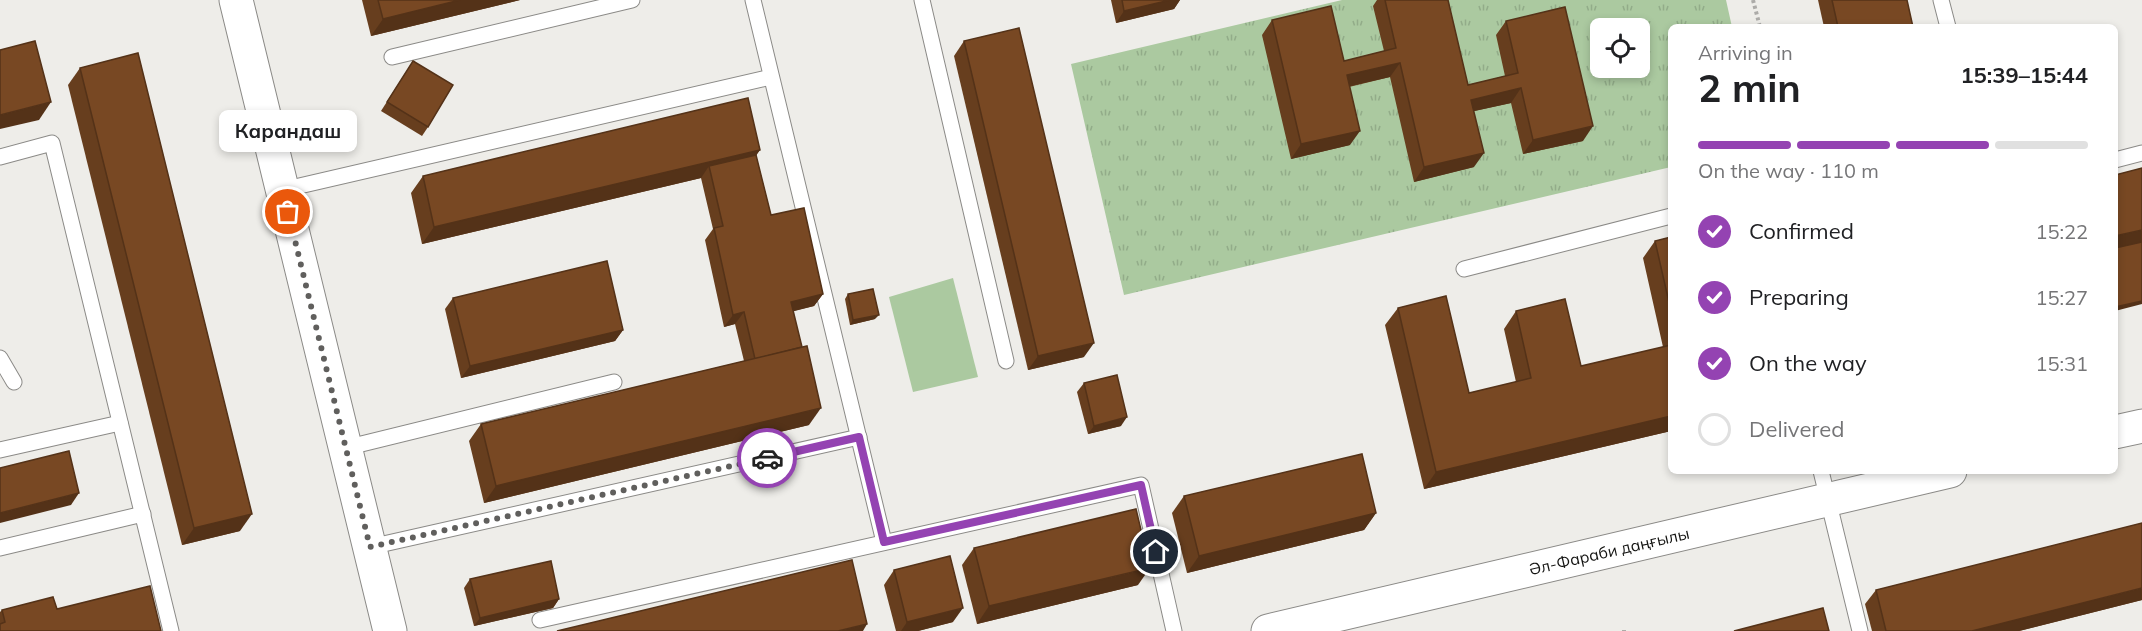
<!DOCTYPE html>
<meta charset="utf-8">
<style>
:root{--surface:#fff;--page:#f2f2f2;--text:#202124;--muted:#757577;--line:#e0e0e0;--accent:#9443b2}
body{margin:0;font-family:Mulish,sans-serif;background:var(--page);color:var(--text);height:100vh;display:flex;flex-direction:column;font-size:22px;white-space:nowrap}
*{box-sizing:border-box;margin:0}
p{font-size:20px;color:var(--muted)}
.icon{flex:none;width:33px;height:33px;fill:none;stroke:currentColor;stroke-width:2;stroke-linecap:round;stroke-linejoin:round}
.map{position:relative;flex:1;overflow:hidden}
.sheet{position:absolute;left:1668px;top:24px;width:450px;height:450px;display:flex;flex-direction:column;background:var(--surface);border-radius:9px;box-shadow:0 3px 9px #0003}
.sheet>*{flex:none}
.controls{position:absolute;left:1590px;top:18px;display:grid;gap:12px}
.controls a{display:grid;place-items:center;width:60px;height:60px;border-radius:9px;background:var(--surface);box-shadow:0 3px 9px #0003;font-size:30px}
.pin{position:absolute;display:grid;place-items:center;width:51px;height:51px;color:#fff;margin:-26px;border:3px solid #fff;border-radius:50%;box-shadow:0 2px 6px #0007}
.courier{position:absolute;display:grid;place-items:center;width:60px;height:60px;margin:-30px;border:4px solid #9443b2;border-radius:50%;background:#fff;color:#222;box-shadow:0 2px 8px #0007}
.bubble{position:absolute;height:42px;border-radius:9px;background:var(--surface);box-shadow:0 3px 9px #0003;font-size:20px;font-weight:700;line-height:42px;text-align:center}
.head em{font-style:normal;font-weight:700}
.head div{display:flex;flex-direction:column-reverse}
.head{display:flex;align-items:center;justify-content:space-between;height:102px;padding:0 30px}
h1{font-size:39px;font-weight:700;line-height:45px}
.bar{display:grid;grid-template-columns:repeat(4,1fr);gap:9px 6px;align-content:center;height:72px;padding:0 30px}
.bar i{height:8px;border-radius:4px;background:var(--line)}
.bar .active{background:var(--accent)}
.bar p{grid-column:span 4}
ol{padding:0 30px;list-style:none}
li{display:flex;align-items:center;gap:18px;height:66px}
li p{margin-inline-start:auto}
li .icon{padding:6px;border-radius:50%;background:var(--accent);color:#fff;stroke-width:4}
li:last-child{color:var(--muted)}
li i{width:33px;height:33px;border:3px solid var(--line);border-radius:50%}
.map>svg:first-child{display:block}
.grass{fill:url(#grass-tufts);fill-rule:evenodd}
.pitch{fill:#abc9a0}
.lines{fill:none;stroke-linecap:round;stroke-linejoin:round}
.lane-casing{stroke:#8b8a87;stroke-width:17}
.secondary-casing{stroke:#8b8a87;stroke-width:35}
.path{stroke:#acaba8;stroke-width:4;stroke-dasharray:3 3;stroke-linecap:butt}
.lane{stroke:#fff;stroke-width:15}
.secondary{stroke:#fff;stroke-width:33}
.wall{fill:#673e1e}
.shaded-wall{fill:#543218}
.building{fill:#784823;stroke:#543218;stroke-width:1.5}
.done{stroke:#605f5d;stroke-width:6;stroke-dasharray:0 10.8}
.route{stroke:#9443b2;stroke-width:8}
.labels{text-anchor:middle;stroke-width:6;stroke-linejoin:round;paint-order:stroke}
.street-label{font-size:16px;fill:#131311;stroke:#fff}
</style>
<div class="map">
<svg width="2142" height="631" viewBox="0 0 2142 631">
<defs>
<pattern id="grass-tufts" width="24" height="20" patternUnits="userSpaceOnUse" patternTransform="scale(1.5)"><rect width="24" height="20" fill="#abc9a0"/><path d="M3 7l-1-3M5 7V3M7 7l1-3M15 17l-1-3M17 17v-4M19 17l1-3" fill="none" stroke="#92ac89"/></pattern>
</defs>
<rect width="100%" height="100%" fill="#eeede9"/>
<path class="grass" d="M1342 0H1726L1732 27H1671V167L1124 295 1071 64ZM1600 28H1640V68H1600Z"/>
<polygon class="pitch" points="953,278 978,377 913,392 889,297"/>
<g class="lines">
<defs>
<g id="lane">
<polyline points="753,0 884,542"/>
<polyline points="922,0 1006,361"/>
<polyline points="1941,0 1948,27"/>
<polyline points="392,57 632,0"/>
<polyline points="0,157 52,143 171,631"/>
<polyline points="2115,160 2142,153"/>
<polyline points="282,190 771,77"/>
<polyline points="1464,269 1671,216"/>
<polyline points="0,358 14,382"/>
<polyline points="345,448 614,382"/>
<polyline points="0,450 120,423"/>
<polyline points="1821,471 1860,631"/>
<polyline points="370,547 859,437"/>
<polyline points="0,548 143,514"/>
<polyline points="540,620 1141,485 1174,631"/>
</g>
<g id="secondary">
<polyline points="236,0 390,631"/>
<polyline points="2115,432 2142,426"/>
<polyline points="1268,631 1950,471"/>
</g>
</defs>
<use href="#lane" class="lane-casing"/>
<use href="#secondary" class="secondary-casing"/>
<g class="path">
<polyline points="1753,0 1760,27"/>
<polyline points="1624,630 1624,631"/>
</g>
<use href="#lane" class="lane"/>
<use href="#secondary" class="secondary"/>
</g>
<g class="wall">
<polygon points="362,0 520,0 371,36"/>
<polygon points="1111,0 1180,0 1174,9 1116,23"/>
<polygon points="1377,0 1448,0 1468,85 1505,76 1496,35 1506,21 1583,141 1523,154 1511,103 1474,111 1474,167 1414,182 1390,77 1349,87 1350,145 1291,159 1262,35 1272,20 1344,61 1384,51 1373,6"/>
<polygon points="1818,0 1907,0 1913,27 1824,27"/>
<polygon points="964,41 1084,357 1028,370 954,56"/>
<polygon points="413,61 428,127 422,136 381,111"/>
<polygon points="80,68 240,531 182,545 68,85"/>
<polygon points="760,150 756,155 771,215 823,294 814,306 793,311 809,425 484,503 469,441 481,424 744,361 735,324 724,327 705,240 713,229 701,178 422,244 411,193 423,176"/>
<polygon points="1671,237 1671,431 1424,489 1385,325 1398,308 1469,393 1516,382 1504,329 1516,311 1581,366 1663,347 1643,258 1655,241"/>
<polygon points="848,294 875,319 850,325 845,299"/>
<polygon points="453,298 623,330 615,341 461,378 445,309"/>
<polygon points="1084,383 1121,426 1088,434 1077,392"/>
<polygon points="1184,496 1376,513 1364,530 1187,573 1172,513"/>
<polygon points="974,548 1138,585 977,624 962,565"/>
<polygon points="894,570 953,622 918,631 896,631 884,585"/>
<polygon points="470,579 559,599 553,608 474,626 464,588"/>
<polygon points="1876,590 2142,600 2019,631 1872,631 1865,604"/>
<polygon points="57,609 0,631 0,612 2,610"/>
</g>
<g class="shaded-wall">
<polygon points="460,0 520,0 371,36 383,19"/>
<polygon points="1170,0 1180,0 1174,9 1116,23 1124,11"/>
<polygon points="1400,63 1390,77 1337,89 1347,75"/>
<polygon points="1521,88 1511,103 1461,114 1471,100"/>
<polygon points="51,102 39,120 0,129 0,115"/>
<polygon points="1593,126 1583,141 1523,154 1533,140"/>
<polygon points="1360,131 1350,145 1291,159 1301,144"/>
<polygon points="760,150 748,167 709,166 701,178 422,244 434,227"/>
<polygon points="1484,153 1474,167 1414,182 1424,167"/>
<polygon points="2142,230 2142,245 2115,252 2115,236"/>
<polygon points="823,294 814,306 783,314 791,302"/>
<polygon points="2142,301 2142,304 2115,311 2115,307"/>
<polygon points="744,312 735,324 724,327 733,315"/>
<polygon points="879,315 875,319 850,325 853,320"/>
<polygon points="623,330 615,341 461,378 470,366"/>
<polygon points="1094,343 1084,357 1028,370 1038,356"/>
<polygon points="821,408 809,425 484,503 496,486"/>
<polygon points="1671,416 1671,431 1424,489 1436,472"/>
<polygon points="1127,417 1121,426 1088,434 1094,426"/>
<polygon points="79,493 71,505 0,523 0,513"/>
<polygon points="1376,513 1364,530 1187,573 1199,556"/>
<polygon points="252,514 240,531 182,545 194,528"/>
<polygon points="1150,568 1138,585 977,624 989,606"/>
<polygon points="2142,588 2142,600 2019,631 1972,631"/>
<polygon points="559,599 553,608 474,626 480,618"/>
<polygon points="963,608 953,622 918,631 901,631 907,622"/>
<polygon points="867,624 863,631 838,631"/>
</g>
<g class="building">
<polygon points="378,0 460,0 383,19"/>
<polygon points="1122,0 1170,0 1124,11"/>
<polygon points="1385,0 1448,0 1468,85 1518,73 1506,21 1565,7 1593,126 1533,140 1521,88 1471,100 1484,153 1424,167 1400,63 1347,75 1360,131 1301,144 1272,20 1331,6 1344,61 1396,48"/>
<polygon points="1832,0 1907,0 1913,27 1838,27"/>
<polygon points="1019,28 1094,343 1038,356 964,41"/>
<polygon points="35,41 51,102 0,115 0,50"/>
<polygon points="138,53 252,514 194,528 80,68"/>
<polygon points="413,61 453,85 428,127 387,102"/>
<polygon points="748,98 760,150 434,227 423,176"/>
<polygon points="756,155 771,215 804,208 823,294 791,302 802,347 755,359 744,312 733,315 714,228 723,226 709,166"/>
<polygon points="2142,168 2142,230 2115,236 2115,175"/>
<polygon points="1671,237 1671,311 1655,241"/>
<polygon points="2142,242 2142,301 2115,307 2115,248"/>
<polygon points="607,261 623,330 470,366 453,298"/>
<polygon points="873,289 879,315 853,320 848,294"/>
<polygon points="1446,296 1469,393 1531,378 1516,311 1565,299 1581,366 1671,345 1671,416 1436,472 1398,308"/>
<polygon points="807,346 821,408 496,486 481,424"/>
<polygon points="1117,375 1127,417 1094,426 1084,383"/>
<polygon points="69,451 79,493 0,513 0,468"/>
<polygon points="1362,454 1376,513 1199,556 1184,496"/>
<polygon points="1136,509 1150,568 989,606 974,548"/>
<polygon points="2142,523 2142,588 1972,631 1886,631 1876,590"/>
<polygon points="950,556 963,608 907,622 894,570"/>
<polygon points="852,560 867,624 838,631 557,631"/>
<polygon points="551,561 559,599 480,618 470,579"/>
<polygon points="150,586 161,631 0,631 0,624 5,622 2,610 53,597 57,609"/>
<polygon points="1823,608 1829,631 1734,631"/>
</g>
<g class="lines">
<polyline class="done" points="288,212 370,547 767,458"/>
<polyline class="route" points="767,458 859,437 884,542 1141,485 1156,552"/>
</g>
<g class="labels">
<g class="street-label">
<text transform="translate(1609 551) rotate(-13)" y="6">Әл-Фараби даңғылы</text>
</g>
</g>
</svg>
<div class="controls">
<a><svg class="icon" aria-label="locate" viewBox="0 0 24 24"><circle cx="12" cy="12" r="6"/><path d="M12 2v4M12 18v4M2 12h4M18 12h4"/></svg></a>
</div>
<div class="pin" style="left:288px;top:212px;background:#ea580c"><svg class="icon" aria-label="bag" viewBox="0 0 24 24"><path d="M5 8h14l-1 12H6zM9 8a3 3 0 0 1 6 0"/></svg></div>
<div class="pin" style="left:1156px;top:552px;background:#1f2937"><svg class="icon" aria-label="home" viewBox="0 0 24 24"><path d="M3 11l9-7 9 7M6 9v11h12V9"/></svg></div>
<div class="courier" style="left:767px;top:458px"><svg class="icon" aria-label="car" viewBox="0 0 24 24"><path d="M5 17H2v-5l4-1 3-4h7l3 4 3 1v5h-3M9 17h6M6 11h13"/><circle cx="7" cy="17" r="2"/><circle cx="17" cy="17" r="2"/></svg></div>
<div class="bubble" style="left:219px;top:110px;width:138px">Карандаш</div>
<section class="sheet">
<div class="head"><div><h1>2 min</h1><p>Arriving in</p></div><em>15:39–15:44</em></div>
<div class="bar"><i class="active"></i><i class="active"></i><i class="active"></i><i></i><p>On the way · 110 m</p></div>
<ol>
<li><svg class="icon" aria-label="check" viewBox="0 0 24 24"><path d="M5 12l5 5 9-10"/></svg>Confirmed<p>15:22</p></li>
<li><svg class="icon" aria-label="check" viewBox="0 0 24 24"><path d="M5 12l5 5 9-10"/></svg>Preparing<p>15:27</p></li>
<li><svg class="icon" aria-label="check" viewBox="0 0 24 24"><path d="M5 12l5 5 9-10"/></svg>On the way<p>15:31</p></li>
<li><i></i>Delivered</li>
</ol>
</section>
</div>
